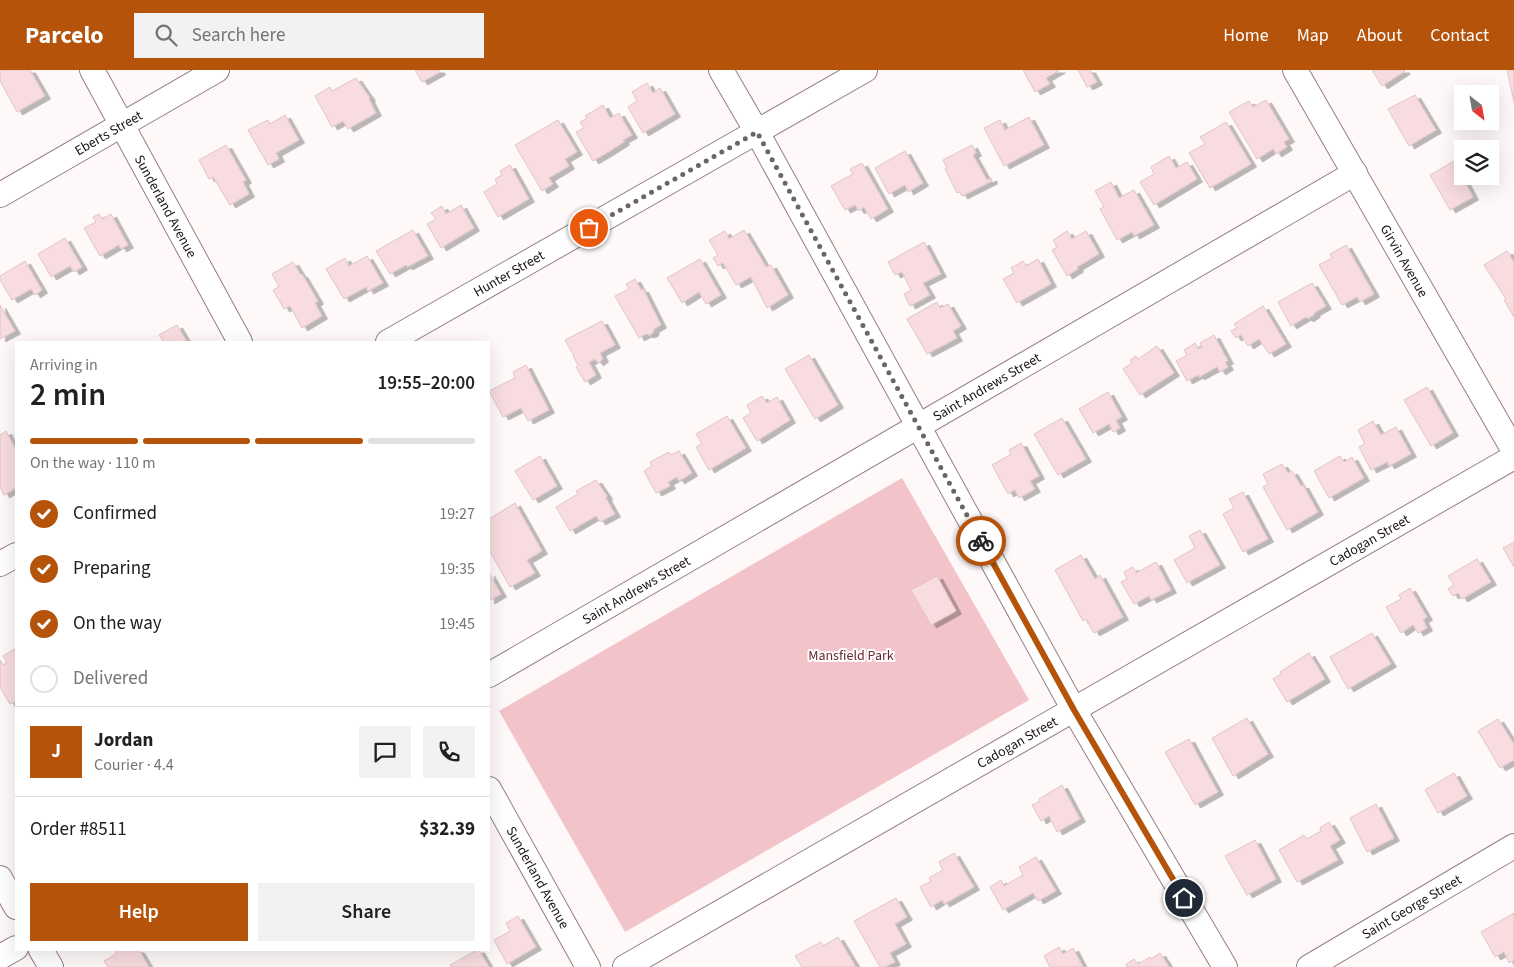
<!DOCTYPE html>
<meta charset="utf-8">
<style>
:root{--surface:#fff;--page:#f2f2f2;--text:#202124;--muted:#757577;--line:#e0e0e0;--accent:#b45309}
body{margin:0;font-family:"Source Sans 3",sans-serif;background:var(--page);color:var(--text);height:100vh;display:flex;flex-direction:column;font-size:19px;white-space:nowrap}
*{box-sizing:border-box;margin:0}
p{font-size:16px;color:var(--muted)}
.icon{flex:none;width:28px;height:28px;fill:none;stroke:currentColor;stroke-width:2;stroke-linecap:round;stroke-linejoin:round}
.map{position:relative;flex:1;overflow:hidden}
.drawer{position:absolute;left:15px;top:271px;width:475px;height:610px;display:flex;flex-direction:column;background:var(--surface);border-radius:0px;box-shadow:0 5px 20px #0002}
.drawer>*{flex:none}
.needle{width:32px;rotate:149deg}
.controls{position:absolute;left:1454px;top:15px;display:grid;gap:10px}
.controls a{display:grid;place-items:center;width:45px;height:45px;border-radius:0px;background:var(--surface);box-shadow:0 5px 20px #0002;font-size:25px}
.pin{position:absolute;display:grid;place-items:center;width:42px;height:42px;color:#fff;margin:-21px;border:2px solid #fff;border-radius:50%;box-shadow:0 1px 5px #0007}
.courier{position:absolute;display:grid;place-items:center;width:50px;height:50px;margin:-25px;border:4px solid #b45309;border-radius:50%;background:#fff;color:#222;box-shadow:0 1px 6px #0007}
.summary em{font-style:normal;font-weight:600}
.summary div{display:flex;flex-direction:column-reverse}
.summary{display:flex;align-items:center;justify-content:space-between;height:85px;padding:0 15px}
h1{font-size:32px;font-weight:600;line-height:38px}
.bar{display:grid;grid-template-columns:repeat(4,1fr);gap:8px 5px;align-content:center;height:60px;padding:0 15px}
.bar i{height:6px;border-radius:4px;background:var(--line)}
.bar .on{background:var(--accent)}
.bar p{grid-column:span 4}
.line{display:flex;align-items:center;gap:12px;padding:0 15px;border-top:1px solid var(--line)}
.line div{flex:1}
.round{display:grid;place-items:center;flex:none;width:52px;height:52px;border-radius:0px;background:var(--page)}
ol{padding:0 15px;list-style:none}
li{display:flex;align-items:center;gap:15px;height:55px}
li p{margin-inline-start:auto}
li .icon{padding:5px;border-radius:50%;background:var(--accent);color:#fff;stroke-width:4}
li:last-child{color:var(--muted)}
li i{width:28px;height:28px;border:2px solid var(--line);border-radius:50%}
.primary-button{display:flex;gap:10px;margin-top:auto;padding:10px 15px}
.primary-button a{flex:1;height:58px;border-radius:0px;background:var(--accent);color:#fff;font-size:20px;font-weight:600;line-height:58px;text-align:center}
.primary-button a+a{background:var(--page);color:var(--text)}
header{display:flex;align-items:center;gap:30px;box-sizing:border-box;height:70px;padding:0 25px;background:var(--accent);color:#fff}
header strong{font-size:24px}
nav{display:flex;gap:28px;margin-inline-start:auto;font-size:18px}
.search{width:350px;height:45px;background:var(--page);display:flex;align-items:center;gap:12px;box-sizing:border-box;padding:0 18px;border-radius:0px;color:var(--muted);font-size:19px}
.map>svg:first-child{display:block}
.green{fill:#f2c4c9}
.building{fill:#f8dcdf;stroke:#dfc5c7;filter:url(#shadow)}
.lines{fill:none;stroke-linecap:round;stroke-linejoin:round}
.street-casing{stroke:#967e80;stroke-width:26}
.street{stroke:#fff;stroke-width:24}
.done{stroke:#6c6465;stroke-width:5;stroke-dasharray:0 9}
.route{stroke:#b45309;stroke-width:6}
.labels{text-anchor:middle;stroke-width:4;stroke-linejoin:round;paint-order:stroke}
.street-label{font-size:14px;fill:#1d1415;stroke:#fff}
.park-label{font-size:14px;fill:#692a35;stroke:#fff}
</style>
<header>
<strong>Parcelo</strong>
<div class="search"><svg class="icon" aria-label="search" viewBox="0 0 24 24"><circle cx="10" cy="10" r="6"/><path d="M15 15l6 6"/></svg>Search here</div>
<nav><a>Home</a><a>Map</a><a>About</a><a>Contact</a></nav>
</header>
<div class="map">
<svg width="1514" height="897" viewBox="0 0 1514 897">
<defs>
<filter id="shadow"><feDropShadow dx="5.5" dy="3" stdDeviation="0" flood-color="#0004"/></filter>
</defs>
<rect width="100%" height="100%" fill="#fef8f9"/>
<polygon class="green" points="902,408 1029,630 625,862 499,641"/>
<g class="building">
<polygon points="0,0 30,0 45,26 17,42 0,11"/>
<polygon points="415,0 439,0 440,2 422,12"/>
<polygon points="1023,0 1060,0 1046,8 1050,14 1035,22"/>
<polygon points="1078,0 1090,0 1097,12 1087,17"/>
<polygon points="1372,0 1404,0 1405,1 1382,16"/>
<polygon points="1507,0 1514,0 1514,32"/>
<polygon points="356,8 370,28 369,29 376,43 348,59 343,51 332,57 315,26 330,17 332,21"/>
<polygon points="647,13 653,23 660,18 675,44 643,63 628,37 637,31 632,22"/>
<polygon points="1415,25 1436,60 1409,76 1388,39"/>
<polygon points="1266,30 1289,69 1284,72 1287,77 1276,84 1273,79 1257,89 1229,42 1249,31 1253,37"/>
<polygon points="603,35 610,48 619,43 632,65 623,70 624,72 610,81 593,91 576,62 584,58 580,52 587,48 585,46"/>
<polygon points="285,45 299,70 276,83 279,89 268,95 248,60 268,50 270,54"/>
<polygon points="1029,47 1044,75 1004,96 984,58 1000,50 1005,60"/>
<polygon points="558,50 577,82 565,89 569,96 549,108 553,114 542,121 515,75"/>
<polygon points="1226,52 1251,94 1210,118 1189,83 1205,74 1200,67"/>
<polygon points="226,75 246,110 243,112 249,124 230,135 213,107 209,109 199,90"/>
<polygon points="972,75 976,83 973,85 987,110 991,108 992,111 962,126 960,122 957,123 945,99 947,98 943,90"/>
<polygon points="905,81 923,113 908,122 905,115 889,124 875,98"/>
<polygon points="1169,86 1176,98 1187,92 1197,109 1154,135 1140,112 1154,104 1151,97"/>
<polygon points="1454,91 1473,127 1450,140 1430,105"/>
<polygon points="862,93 888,139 871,149 864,137 859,141 855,135 845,140 831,116 853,104 850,99"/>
<polygon points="510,95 529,129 498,147 484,122 497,114 495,109 502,105 500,101"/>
<polygon points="1111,112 1119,128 1134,120 1154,155 1134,166 1132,162 1117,170 1100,139 1104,137 1095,121"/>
<polygon points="461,135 474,158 441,178 427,154 436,149 431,143 442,136 446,144"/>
<polygon points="99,144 102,149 111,144 128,175 121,179 119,175 100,186 84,158 96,152 93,147"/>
<polygon points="413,160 428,186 407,197 406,195 390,204 376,181"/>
<polygon points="744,160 766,197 771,195 788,225 767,238 751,207 736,215 723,193 718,196 713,188 718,185 709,170 725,161 729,169"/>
<polygon points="1067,161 1072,169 1086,161 1099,184 1077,197 1078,199 1067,206 1052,180 1057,177 1053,170"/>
<polygon points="65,168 82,197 74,202 70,196 51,207 38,184"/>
<polygon points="924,172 941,204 923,213 930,225 910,236 904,224 911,220 902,202 895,205 888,192"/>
<polygon points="1346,175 1374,224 1360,232 1357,227 1342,235 1319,195 1332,188 1330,184"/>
<polygon points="1507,181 1514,192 1514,247 1504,230 1506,229 1484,195"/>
<polygon points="367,186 383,213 368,221 366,217 344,229 326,199 345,188 349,196"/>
<polygon points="700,189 721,225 706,234 699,222 682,233 667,208"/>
<polygon points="1038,189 1051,214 1017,233 1003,209 1014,203 1011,198 1023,191 1026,196"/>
<polygon points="25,191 42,220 35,225 31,219 12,230 0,210 0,206"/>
<polygon points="293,192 301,205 302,204 318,231 315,233 322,246 302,258 290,236 284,239 273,220 279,217 272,204"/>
<polygon points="635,209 641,220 643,219 661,255 654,259 653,263 649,265 646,264 639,268 615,226 629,219 626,214"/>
<polygon points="1312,213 1326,236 1314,243 1315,244 1308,249 1306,247 1291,256 1278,232"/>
<polygon points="937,232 940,238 948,234 961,256 953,261 957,268 927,284 907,249"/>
<polygon points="0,235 15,261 0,269"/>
<polygon points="1263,236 1286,274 1269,284 1259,269 1248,276 1241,265 1236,268 1231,261 1237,258 1234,254"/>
<polygon points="602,251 615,275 600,283 603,289 598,293 595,289 589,292 596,305 585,312 576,297 578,295 573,286 574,286 565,270"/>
<polygon points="177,255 187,272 164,272 159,265"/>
<polygon points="1214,265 1228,291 1225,292 1228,297 1220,302 1217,297 1199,307 1198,305 1187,311 1176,291 1187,285 1184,280 1195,273 1198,279 1202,277 1200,273"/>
<polygon points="1157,276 1174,303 1140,325 1123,299 1132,293 1130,290 1136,286 1138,289"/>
<polygon points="809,285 838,335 815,349 785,299"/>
<polygon points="526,295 549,340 528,351 521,338 503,347 489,321 515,308 513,302"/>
<polygon points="1427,317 1453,363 1431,376 1404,330"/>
<polygon points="1108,322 1122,347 1116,350 1120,358 1113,362 1109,354 1093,363 1079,339"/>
<polygon points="762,326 767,333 777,327 790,350 757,371 743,348 751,343 747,335"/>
<polygon points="727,346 746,378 709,400 696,377 702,374 696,364"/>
<polygon points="1062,348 1086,389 1058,405 1034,364"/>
<polygon points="1373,351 1381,365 1396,357 1411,384 1389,396 1387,392 1371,400 1359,377 1365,374 1358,360"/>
<polygon points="6,361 16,380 16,418 4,425 0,417 0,365"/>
<polygon points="1021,373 1039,406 1030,411 1035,419 1019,428 1015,420 1008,424 992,395 1011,384 1009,380"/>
<polygon points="679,381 692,403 679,411 677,407 668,412 670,416 656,423 644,401 652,396 650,392 669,382 671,385"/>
<polygon points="540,386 557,416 533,430 515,401"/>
<polygon points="1340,386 1344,392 1352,387 1364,408 1329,428 1314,401"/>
<polygon points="1282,394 1288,403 1292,401 1301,416 1303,415 1318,442 1287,460 1263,417 1268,414 1263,404"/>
<polygon points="596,410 607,426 606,428 615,444 600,452 596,446 570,461 556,437 578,424 576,421"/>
<polygon points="1243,422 1268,469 1243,482 1223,444 1234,438 1229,429"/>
<polygon points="515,433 542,481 527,490 535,503 510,517 489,480 489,449"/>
<polygon points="1200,460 1220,495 1187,513 1174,490 1195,478 1189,466"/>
<polygon points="1514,472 1514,497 1503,478"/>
<polygon points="1081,485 1095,509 1100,505 1123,547 1094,563 1086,549 1083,551 1055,500"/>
<polygon points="1477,489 1491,512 1462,529 1458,523 1453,526 1448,519 1454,515 1448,506"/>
<polygon points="1156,492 1171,520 1151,530 1149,526 1134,534 1121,512 1127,509 1124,502 1133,497 1136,503"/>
<polygon points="489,503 501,524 489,531"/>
<polygon points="937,506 956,541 931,555 911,520"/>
<polygon points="1410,518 1427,547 1423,550 1427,558 1418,563 1413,555 1401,563 1386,537 1401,529 1399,525"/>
<polygon points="1372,563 1391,594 1348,619 1330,587"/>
<polygon points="16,578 16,631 10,634 0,617 0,590 3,595 7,593 3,586"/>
<polygon points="1309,583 1325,609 1287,632 1273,609 1281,604 1280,602"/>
<polygon points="1247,648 1268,684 1233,706 1212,668"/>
<polygon points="1498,649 1514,674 1514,690 1500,698 1478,661"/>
<polygon points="1189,669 1218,722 1195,735 1165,682"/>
<polygon points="1454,703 1467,726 1438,743 1425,720"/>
<polygon points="1062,715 1080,749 1057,762 1049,746 1041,751 1032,735 1040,731 1039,729"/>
<polygon points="1376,734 1394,768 1367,782 1350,748"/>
<polygon points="1329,752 1340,770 1330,776 1338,790 1297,812 1279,780 1304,765 1307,769 1321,761 1320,758"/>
<polygon points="1255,770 1276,809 1247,825 1225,786"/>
<polygon points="954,783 974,817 944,834 942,830 931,837 920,817 931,811 929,808 943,800 939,792"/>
<polygon points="1036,787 1056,821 1038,831 1033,823 1003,840 990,817 1001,810 1004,816 1023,805 1019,797"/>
<polygon points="896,828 907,847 895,854 906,874 890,883 895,892 885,897 880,897 854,851"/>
<polygon points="1514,843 1514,890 1509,893 1504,882 1495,887 1481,862"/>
<polygon points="518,846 536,877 507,894 494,870 510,861 506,853"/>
<polygon points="838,867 856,897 802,897 795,886 821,872 823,876"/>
<polygon points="1059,877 1063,884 1073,878 1083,897 1050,897 1044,886"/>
<polygon points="116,880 139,880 149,897 108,897 104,891 116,884"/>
<polygon points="477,880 479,880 489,897 451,897 450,895"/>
<polygon points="1160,883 1169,897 1127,897 1126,894 1134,889 1138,894 1150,887 1151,889"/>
</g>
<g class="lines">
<defs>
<g id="street">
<path id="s1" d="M92 0 240 272"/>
<polyline points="721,0 757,62 1074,640 1225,897"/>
<path id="s2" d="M1295 0 1514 381"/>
<path id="s3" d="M0 125 217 0"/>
<path id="s4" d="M388 272 865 0"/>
<polyline points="0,494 16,485"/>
<path id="s5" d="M489 605 1355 103"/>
<path id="s6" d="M489 719 588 897"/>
<polyline points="0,808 16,837"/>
<polyline points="41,880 51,897"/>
<polyline points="0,887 16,878"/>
<path id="s7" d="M625 897 1514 387"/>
<path id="s8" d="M1309 897 1514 776"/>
</g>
</defs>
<use href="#street" class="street-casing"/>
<use href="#street" class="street"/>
</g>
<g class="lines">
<polyline class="done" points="589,158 757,62 981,471"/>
<polyline class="route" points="981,471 1074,640 1184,828"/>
</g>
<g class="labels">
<g class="street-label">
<text dy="5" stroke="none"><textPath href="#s3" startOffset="125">Eberts Street</textPath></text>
<text dy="5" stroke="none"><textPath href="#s1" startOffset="155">Sunderland Avenue</textPath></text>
<text dy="5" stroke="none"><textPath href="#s2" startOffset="220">Girvin Avenue</textPath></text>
<text dy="5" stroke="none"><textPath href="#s4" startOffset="139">Hunter Street</textPath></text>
<text dy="5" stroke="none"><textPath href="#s5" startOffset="575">Saint Andrews Street</textPath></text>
<text dy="5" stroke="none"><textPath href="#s7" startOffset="858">Cadogan Street</textPath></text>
<text dy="5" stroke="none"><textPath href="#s5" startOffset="170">Saint Andrews Street</textPath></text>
<text dy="5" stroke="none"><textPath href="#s7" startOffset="452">Cadogan Street</textPath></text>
<text dy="5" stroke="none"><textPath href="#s6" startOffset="101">Sunderland Avenue</textPath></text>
<text dy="5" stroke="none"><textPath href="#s8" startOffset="119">Saint George Street</textPath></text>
</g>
<g class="park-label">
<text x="851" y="590">Mansfield Park</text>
</g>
</g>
</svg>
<div class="controls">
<a><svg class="needle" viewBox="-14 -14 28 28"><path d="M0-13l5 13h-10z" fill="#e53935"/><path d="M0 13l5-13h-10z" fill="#757577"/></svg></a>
<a><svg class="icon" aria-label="layers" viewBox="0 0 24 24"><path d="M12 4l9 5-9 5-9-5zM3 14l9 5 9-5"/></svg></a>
</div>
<div class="pin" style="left:589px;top:158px;background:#ea580c"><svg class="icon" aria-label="bag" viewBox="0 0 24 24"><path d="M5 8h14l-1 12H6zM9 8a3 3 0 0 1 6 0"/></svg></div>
<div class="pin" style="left:1184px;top:828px;background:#1f2937"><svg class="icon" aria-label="home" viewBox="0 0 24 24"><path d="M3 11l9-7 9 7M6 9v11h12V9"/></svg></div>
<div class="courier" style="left:981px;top:471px"><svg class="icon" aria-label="bike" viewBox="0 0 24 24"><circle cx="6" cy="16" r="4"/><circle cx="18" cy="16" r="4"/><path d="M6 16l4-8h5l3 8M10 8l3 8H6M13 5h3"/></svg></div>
<section class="drawer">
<div class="summary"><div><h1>2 min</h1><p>Arriving in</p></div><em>19:55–20:00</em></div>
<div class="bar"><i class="on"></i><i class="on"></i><i class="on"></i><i></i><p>On the way · 110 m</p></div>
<ol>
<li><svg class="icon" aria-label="check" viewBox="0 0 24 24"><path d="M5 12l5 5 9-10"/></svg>Confirmed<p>19:27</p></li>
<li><svg class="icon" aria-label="check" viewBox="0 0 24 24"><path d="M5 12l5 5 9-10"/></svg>Preparing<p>19:35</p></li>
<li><svg class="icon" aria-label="check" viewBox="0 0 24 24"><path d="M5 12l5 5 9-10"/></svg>On the way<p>19:45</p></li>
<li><i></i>Delivered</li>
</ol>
<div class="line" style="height:90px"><b class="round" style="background:var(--accent);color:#fff">J</b><div><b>Jordan</b><p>Courier · 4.4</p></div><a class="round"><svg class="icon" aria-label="chat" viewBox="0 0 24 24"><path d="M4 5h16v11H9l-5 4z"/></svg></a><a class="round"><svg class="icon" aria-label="phone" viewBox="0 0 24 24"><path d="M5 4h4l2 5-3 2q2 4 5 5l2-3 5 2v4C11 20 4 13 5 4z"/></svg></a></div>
<div class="line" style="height:65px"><div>Order #8511</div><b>$32.39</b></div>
<div class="primary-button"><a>Help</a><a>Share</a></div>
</section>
</div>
